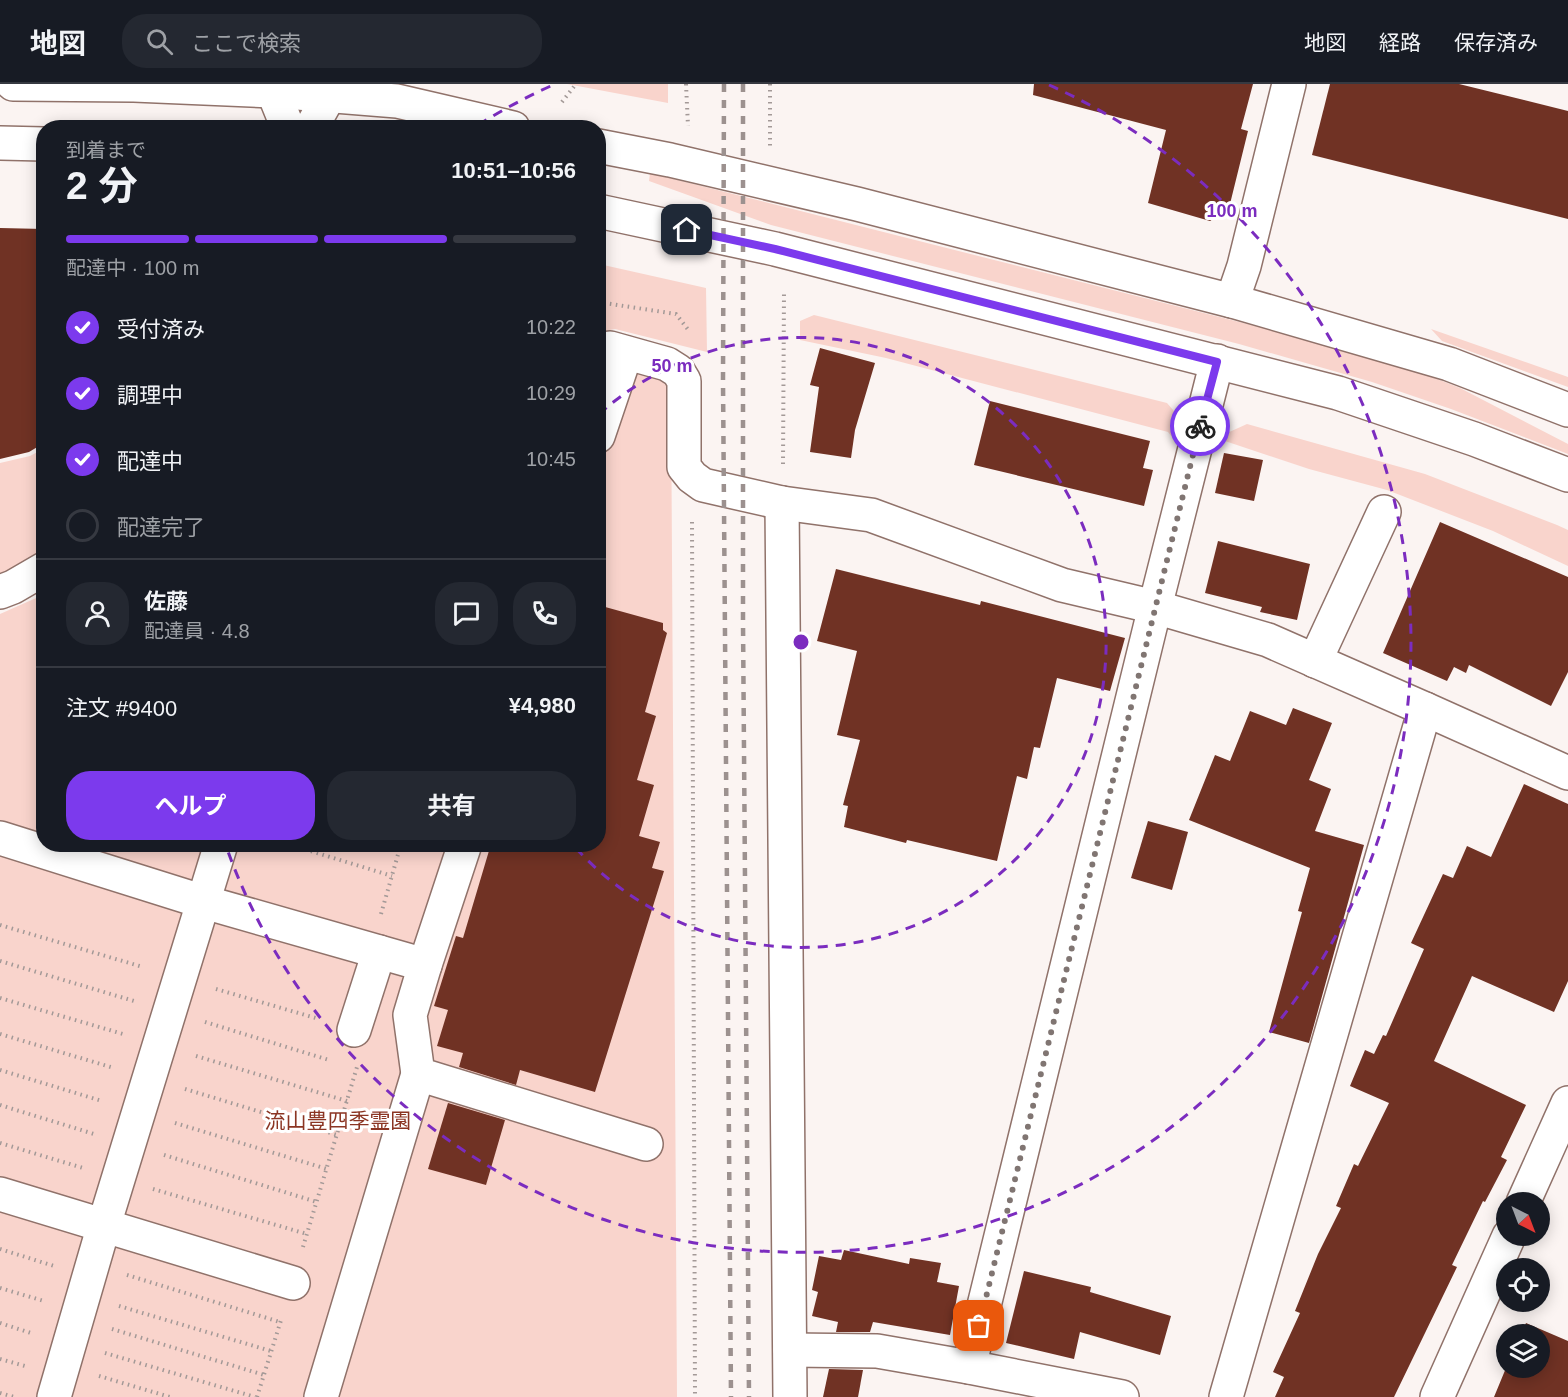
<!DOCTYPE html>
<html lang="ja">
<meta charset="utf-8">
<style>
:root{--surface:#171b24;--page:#242831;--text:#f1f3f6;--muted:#9ea1a6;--line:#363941;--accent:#7c3aed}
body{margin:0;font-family:Arial,"Noto Sans JP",sans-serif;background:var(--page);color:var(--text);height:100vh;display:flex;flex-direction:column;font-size:22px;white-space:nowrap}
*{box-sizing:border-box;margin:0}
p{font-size:20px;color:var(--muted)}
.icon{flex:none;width:33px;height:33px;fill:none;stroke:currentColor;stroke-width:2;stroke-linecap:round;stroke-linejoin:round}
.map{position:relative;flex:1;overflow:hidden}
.side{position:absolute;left:36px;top:36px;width:570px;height:732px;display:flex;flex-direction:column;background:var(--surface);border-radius:24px;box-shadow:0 3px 15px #0003}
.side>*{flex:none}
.needle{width:39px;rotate:138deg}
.controls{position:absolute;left:1496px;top:1108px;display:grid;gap:12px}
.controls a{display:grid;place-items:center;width:54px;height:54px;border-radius:50%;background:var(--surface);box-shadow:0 3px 15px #0003;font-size:30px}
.pin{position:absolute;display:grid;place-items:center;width:51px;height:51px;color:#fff;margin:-26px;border-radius:12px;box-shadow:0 3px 9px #0006}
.courier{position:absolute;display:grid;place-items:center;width:60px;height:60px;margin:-30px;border:4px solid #7c3aed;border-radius:50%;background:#fff;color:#222;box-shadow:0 2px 8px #0007}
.overview em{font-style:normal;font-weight:700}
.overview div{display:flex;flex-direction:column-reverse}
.overview{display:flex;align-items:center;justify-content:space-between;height:102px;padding:0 30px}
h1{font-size:39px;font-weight:700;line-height:45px}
.bar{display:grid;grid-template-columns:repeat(4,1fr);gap:9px 6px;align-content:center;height:72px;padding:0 30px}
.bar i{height:8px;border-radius:4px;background:var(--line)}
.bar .current{background:var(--accent)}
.bar p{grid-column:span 4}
.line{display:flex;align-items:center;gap:15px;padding:0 30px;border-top:2px solid var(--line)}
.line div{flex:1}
.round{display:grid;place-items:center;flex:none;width:63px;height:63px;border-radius:24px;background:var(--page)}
ol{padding:0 30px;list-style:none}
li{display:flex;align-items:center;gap:18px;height:66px}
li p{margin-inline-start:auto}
li .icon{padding:6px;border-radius:50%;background:var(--accent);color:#fff;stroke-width:4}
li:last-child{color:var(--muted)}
li i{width:33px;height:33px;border:3px solid var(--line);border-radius:50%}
.action{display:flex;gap:12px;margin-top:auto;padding:12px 30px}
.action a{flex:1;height:69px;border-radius:24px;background:var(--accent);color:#fff;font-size:24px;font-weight:700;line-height:69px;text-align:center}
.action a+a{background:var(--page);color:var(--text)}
header{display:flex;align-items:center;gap:36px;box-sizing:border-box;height:84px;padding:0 30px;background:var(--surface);border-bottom:2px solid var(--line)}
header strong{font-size:28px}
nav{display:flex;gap:33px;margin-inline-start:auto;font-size:21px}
.search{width:420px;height:54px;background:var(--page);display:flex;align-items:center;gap:15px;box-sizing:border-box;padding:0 21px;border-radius:24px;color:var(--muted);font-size:22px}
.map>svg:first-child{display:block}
.green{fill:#f9d4cc}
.building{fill:#703224}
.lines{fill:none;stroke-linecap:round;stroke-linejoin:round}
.minor-casing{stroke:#90726a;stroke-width:36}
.path{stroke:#a39997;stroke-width:4;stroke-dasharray:1.5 4.5;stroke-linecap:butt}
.minor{stroke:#fff;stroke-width:33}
.rail{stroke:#9c918f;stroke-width:4.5;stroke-dasharray:8 8;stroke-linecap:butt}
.done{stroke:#807572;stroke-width:6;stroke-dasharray:0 10.8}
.route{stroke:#7c3aed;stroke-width:8}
.ring{fill:none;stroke:#7b2cbf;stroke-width:3;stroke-dasharray:10 8}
.labels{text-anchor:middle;stroke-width:6;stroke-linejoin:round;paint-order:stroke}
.park-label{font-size:21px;fill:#8b3523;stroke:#fff}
.centre{fill:#7b2cbf;stroke:#fff;stroke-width:3}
.ring-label{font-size:18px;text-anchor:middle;font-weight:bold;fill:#7b2cbf;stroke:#fff;stroke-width:6;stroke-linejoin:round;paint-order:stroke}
</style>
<header>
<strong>地図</strong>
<div class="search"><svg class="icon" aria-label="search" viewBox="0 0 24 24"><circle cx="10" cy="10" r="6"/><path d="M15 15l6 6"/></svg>ここで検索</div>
<nav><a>地図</a><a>経路</a><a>保存済み</a></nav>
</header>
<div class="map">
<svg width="1568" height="1313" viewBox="0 0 1568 1313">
<rect width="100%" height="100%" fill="#fbf4f2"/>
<g class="green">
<polygon points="567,0 668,0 668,19"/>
<polygon points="650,89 1271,246 1430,292 1460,304 1568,360 1568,370 1451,325 1372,298 1239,260 771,141 649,97"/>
<polygon points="599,180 706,204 707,268 615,245 599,248"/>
<polygon points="814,231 1167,319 1185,340 1180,362 1168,348 886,274 800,256 800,237"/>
<polygon points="1431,245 1568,293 1568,303 1442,257"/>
<polygon points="616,281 657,292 671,306 677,1313 0,1313 0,530 43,511 44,760 598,760 599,285"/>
<polygon points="1247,340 1425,390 1557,441 1568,446 1568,482 1493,447 1387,406 1309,385 1216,354"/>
<polygon points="43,365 43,468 0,493 0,379 30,372"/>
</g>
<g class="building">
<polygon points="1034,0 1253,0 1241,45 1248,47 1229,124 1210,137 1148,119 1166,46 1033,11"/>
<polygon points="1330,0 1459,0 1568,27 1568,135 1312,71"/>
<polygon points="0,144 44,145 44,359 29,368 0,375"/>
<polygon points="820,264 875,279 855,346 851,374 810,368 819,303 810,301"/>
<polygon points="990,317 1150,357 1143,384 1153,386 1144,422 974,381"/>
<polygon points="1224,369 1263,376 1254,417 1215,409"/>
<polygon points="1440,438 1568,493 1568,588 1551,622 1469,581 1466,589 1454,583 1447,597 1383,569"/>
<polygon points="1218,457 1310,480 1297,536 1260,528 1262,523 1205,509"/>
<polygon points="836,485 980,521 981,517 1125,554 1110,607 1057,594 1040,664 1034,663 1027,695 1017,692 997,777 907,756 906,759 844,743 848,722 843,721 860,656 837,651 857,567 817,557"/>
<polygon points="598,521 663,539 663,546 667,549 645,628 656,632 637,696 654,701 639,752 660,758 652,784 664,787 595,1008 520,986 516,1001 459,983 463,969 437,962 448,926 434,922 456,852 463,854 491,760 598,760"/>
<polygon points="1293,624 1332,639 1309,696 1331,705 1315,747 1364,761 1309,959 1269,948 1302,828 1298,827 1310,784 1189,736 1215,671 1230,677 1250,627 1286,641"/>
<polygon points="1524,700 1568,720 1568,897 1554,928 1472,892 1434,977 1526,1021 1501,1073 1507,1076 1485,1118 1483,1117 1452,1181 1457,1183 1394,1313 1275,1313 1284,1293 1273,1288 1300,1229 1295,1227 1318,1170 1341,1124 1336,1122 1354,1080 1358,1082 1389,1019 1350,1002 1365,966 1374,970 1383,951 1386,952 1424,865 1411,859 1443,790 1453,794 1467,762 1491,773"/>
<polygon points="1148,737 1188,748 1172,806 1131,794"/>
<polygon points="448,1019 505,1036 486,1101 428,1085"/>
<polygon points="844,1166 909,1180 910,1174 941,1179 937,1198 959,1202 950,1251 873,1238 870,1248 836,1248 838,1238 812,1232 818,1208 812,1206 819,1172 841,1176"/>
<polygon points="1024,1187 1091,1203 1090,1208 1171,1232 1160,1271 1080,1248 1074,1275 1006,1259"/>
<polygon points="1526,1239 1568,1257 1568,1313 1494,1313 1506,1284 1539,1284 1539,1251 1521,1251"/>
<polygon points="829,1285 863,1286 858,1313 823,1313"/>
</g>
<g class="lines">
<defs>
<g id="minor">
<polyline points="13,0 134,1 273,7 397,17 513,44"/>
<polyline points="273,0 273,7 288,44"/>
<polyline points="311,44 329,12 329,0"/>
<polyline points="0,59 44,60"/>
<polyline points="598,62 670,76 857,120 1232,217 1449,280 1568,326"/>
<polyline points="598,127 775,165 1338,309 1474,355 1568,391"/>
<polyline points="1232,217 1244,182 1289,0"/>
<polyline points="598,266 610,264 667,280 678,287 684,297 684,383 692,393 703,401 782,419 871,431 1062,501 1155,523 1268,556 1425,625 1226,1313"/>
<polyline points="598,352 626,269"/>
<polyline points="782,419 790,1313"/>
<polyline points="0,508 13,503 44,485"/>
<polyline points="1315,577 1384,428"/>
<polyline points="1425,625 1568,689"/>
<polyline points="0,754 204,818 425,881 410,931 418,990 646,1060"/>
<polyline points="425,881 465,760"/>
<polyline points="354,946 379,868"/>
<polyline points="0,1110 293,1199"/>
<polyline points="1523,1119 1568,1019"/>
<polyline points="790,1266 877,1267 969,1283 1122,1313"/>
<polyline points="969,1283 1155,523 1217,277"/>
<polyline points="54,1313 104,1141 221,760"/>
<polyline points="321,1313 418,990"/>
<polyline points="1437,1313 1509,1152"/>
</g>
</defs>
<use href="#minor" class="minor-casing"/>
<g class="path">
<polyline points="686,0 688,42"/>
<polyline points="770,0 770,62"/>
<polyline points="562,18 576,0"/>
<polyline points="598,218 676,230 690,248"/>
<polyline points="783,380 784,207"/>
<polyline points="692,438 695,1313"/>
<polyline points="288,760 392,792"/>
<polyline points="381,830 401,760"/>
<polyline points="0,841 143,883"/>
<polyline points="0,877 134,917"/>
<polyline points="216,905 319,935"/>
<polyline points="0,914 123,950"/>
<polyline points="205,938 329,976"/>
<polyline points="0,950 114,984"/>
<polyline points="196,972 347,1017"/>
<polyline points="0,986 102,1017"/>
<polyline points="185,1005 337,1051"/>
<polyline points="0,1021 94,1050"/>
<polyline points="175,1039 327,1085"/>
<polyline points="0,1059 83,1084"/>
<polyline points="164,1071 317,1118"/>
<polyline points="153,1105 307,1150"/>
<polyline points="303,1163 357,983"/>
<polyline points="0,1165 54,1182"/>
<polyline points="127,1191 280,1238"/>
<polyline points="0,1204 44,1217"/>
<polyline points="119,1222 271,1267"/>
<polyline points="0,1239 34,1250"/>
<polyline points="112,1245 264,1291"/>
<polyline points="105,1269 255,1313"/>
<polyline points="0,1275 25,1282"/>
<polyline points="99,1292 170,1313"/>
<polyline points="0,1309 14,1313"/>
<polyline points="257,1313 282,1233"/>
</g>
<use href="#minor" class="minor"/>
<g class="rail">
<polyline points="724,0 723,297 731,1313"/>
<polyline points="743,0 743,537 749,1313"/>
</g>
</g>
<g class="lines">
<polyline class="done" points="979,1242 1200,342"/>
<polyline class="route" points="687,146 775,165 1217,278 1200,342"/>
</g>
<g class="ring">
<path d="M599 330A305 305 0 1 1 574 762"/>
<path d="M478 41A610 610 0 0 1 553 1M1049 1A610 610 0 1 1 226 762"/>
</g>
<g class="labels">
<g class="park-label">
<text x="338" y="1044">流山豊四季霊園</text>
</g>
</g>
<circle cx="801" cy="558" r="9" class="centre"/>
<g class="ring-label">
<text x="1232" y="133">100 m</text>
<text x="672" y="288">50 m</text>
</g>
</svg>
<div class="controls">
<a><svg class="needle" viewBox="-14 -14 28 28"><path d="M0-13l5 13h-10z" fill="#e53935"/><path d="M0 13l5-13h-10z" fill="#9ea1a6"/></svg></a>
<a><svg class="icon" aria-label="locate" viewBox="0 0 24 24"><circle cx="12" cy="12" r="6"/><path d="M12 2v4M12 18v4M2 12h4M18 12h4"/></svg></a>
<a><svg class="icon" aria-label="layers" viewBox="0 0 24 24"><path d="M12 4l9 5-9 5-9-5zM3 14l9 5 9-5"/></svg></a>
</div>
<div class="pin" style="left:979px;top:1242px;background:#ea580c"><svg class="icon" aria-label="bag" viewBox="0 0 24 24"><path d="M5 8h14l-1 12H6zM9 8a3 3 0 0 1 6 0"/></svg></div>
<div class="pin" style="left:687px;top:146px;background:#1f2937"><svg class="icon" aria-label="home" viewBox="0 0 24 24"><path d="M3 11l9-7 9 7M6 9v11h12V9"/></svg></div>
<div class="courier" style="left:1200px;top:342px"><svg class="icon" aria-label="bike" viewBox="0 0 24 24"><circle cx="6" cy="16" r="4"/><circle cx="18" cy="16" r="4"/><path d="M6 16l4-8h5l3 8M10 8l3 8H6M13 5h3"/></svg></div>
<section class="side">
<div class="overview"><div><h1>2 分</h1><p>到着まで</p></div><em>10:51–10:56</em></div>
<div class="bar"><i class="current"></i><i class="current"></i><i class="current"></i><i></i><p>配達中 · 100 m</p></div>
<ol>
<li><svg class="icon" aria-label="check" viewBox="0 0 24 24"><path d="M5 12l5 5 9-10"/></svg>受付済み<p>10:22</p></li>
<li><svg class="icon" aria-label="check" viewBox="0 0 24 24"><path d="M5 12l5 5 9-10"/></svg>調理中<p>10:29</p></li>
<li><svg class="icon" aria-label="check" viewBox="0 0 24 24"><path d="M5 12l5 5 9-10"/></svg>配達中<p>10:45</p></li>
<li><i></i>配達完了</li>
</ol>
<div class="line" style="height:108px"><a class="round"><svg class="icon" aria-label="person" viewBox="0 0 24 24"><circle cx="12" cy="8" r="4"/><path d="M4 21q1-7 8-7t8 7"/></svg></a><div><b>佐藤</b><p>配達員 · 4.8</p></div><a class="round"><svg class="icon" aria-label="chat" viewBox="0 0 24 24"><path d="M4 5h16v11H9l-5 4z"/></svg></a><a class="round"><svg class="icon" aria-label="phone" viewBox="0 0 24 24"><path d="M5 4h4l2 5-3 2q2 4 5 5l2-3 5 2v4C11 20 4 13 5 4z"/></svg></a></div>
<div class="line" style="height:78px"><div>注文 #9400</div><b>¥4,980</b></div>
<div class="action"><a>ヘルプ</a><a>共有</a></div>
</section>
</div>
